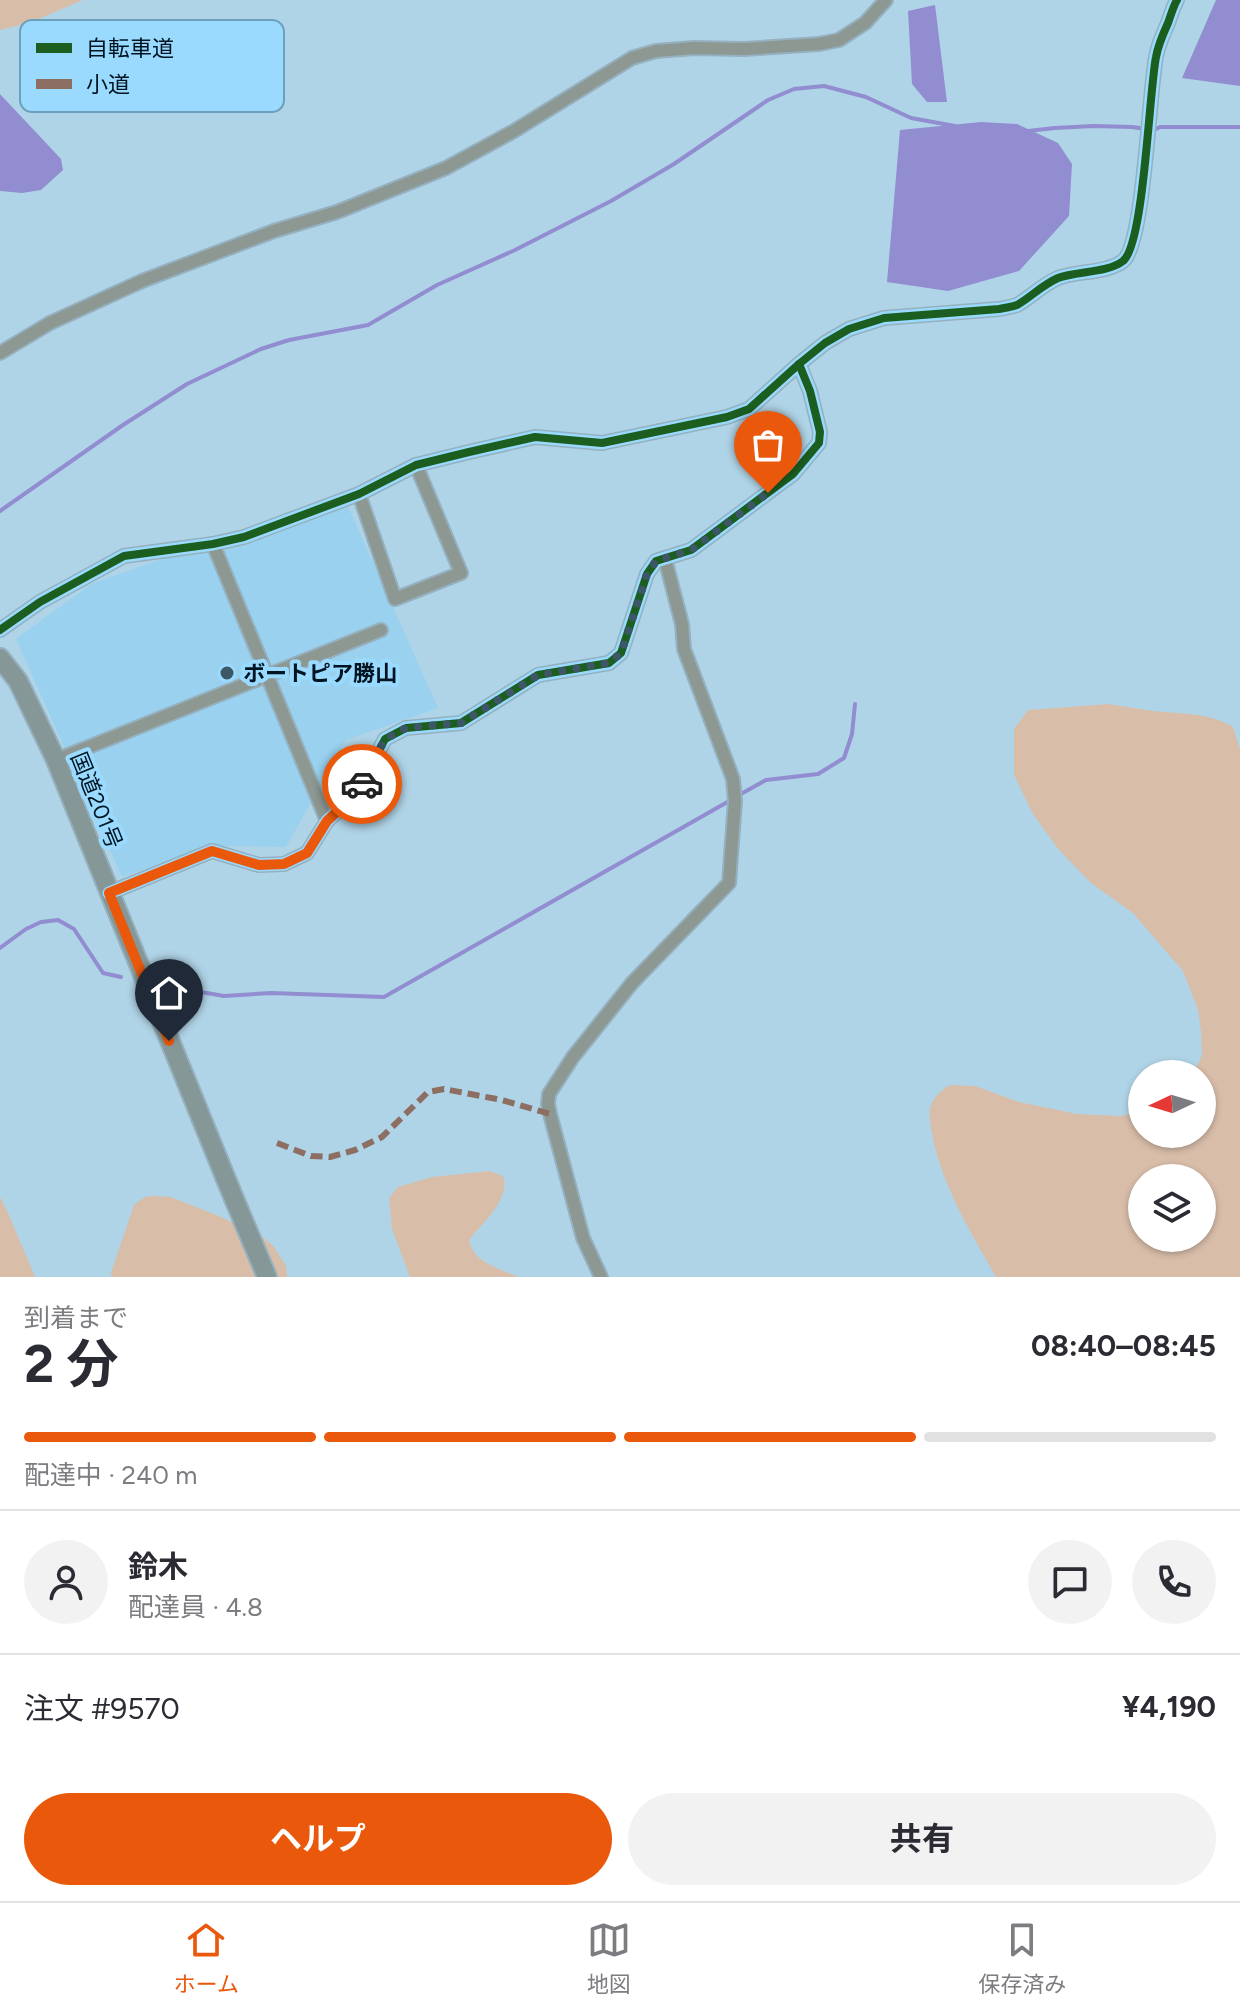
<!DOCTYPE html>
<html lang="ja">
<meta charset="utf-8">
<style>
:root{--surface:#fff;--page:#f2f2f3;--text:#2b2b33;--muted:#7c7c81;--line:#e1e1e2;--accent:#ea580c}
body{margin:0;font-family:Figtree,"Noto Sans JP",sans-serif;background:var(--page);color:var(--text);height:100vh;display:flex;flex-direction:column;font-size:30px;white-space:nowrap}
*{box-sizing:border-box;margin:0}
p{font-size:26px;color:var(--muted)}
.icon{flex:none;width:44px;height:44px;fill:none;stroke:currentColor;stroke-width:2;stroke-linecap:round;stroke-linejoin:round}
.map{position:relative;height:1277px;overflow:hidden}
.side{display:flex;flex-direction:column;background:var(--surface);flex:1}
.side>*{flex:none}
.needle{width:52px;rotate:266deg}
.fabs{position:absolute;left:1128px;top:1060px;display:grid;gap:16px}
.fabs a{display:grid;place-items:center;width:88px;height:88px;border-radius:50%;background:var(--surface);box-shadow:0 2px 6px #0004;font-size:40px}
.pin{position:absolute;display:grid;place-items:center;width:68px;height:68px;color:#fff;margin:-82px -34px;border-radius:50% 50% 50% 0;rotate:-45deg;box-shadow:0 0 8px #0007}
.pin .icon{rotate:45deg}
.courier{position:absolute;display:grid;place-items:center;width:80px;height:80px;margin:-40px;border:6px solid #ea580c;border-radius:50%;background:#fff;color:#222;box-shadow:0 2px 10px #0007}
.overview em{font-style:normal;font-weight:700}
.overview div{display:flex;flex-direction:column-reverse}
.overview{display:flex;align-items:center;justify-content:space-between;height:136px;padding:0 24px}
h1{font-size:52px;font-weight:700;line-height:60px}
.bar{display:grid;grid-template-columns:repeat(4,1fr);gap:12px 8px;align-content:center;height:96px;padding:0 24px}
.bar i{height:10px;border-radius:6px;background:var(--line)}
.bar .current{background:var(--accent)}
.bar p{grid-column:span 4}
.line{display:flex;align-items:center;gap:20px;padding:0 24px;border-top:2px solid var(--line)}
.line div{flex:1}
.round{display:grid;place-items:center;flex:none;width:84px;height:84px;border-radius:42px;background:var(--page)}
.cta{display:flex;gap:16px;margin-top:auto;padding:16px 24px}
.cta a{flex:1;height:92px;border-radius:48px;background:var(--accent);color:#fff;font-size:32px;font-weight:700;line-height:92px;text-align:center}
.cta a+a{background:var(--page);color:var(--text)}
.menu{display:flex;justify-content:space-around;align-items:center;height:112px;border-top:2px solid var(--line);background:var(--surface);font-size:22px;color:var(--muted)}
.menu a{display:grid;justify-items:center;gap:4px}
.menu .current{color:var(--accent)}
.map>svg:first-child{display:block}
.built{fill:#99d1ef}
.green{fill:#d8bda9;fill-rule:evenodd}
.water{fill:#918dd0}
.lines{fill:none;stroke-linecap:round;stroke-linejoin:round}
.stream{stroke:#918dd0;stroke-width:4}
.minor-casing{stroke:#95b0bf;stroke-width:16}
.highway-casing{stroke:#95b0bf;stroke-width:22}
.minor{stroke:#8d9893;stroke-width:12}
.highway{stroke:#859897;stroke-width:18}
.quiet{stroke:#8d6e63;stroke-width:6;stroke-dasharray:12 6;stroke-linecap:butt}
.cycleway-casing{stroke:#99dafe;stroke-width:13}
.cycleway{stroke:#1b5e20;stroke-width:8}
.done{stroke:#3e5766;stroke-width:8;stroke-dasharray:0 14.4}
.route{stroke:#ea580c;stroke-width:10}
.poi-dot{fill:#3e5766;stroke:#99dafe;stroke-width:3}
.labels{text-anchor:middle;stroke-width:8;stroke-linejoin:round;paint-order:stroke}
.poi-label{font-size:22px;font-weight:bold;fill:#001421;stroke:#99dafe;text-anchor:start}
.street-label{font-size:22px;fill:#001421;stroke:#99dafe}
.key{fill:#99dafe;stroke:#6b9fbc;stroke-width:2}
.key-label{font-size:22px;fill:#001421}
</style>
<div class="map">
<svg width="1240" height="1277" viewBox="0 0 1240 1277">
<rect width="100%" height="100%" fill="#b0d4e7"/>
<polygon class="built" points="346,502 438,708 346,740 286,847 216,846 122,877 16,639 91,584 219,539"/>
<g class="green">
<polygon points="0,0 83,0 29,23 0,30"/>
<path d="M1109 704C1123 706 1138 709 1153 711 1181 714 1208 712 1233 727L1240 749V1277H996C970 1231 939 1181 931 1128 930 1122 929 1115 930 1109 932 1098 940 1092 949 1085L975 1086 1019 1102 1077 1114 1122 1116 1142 1110V1134H1202V1074H1193L1202 1055 1201 1032 1198 1010 1183 971 1133 913 1091 883 1059 850 1033 814 1014 775V729L1028 710ZM1142 1178H1202V1238H1142Z"/>
<path d="M490 1171 503 1176C511 1199 482 1223 469 1240 473 1262 498 1268 518 1277H410L392 1229 389 1198 398 1187 432 1177Z"/>
<polygon points="152,1196 171,1197 219,1216 264,1238 274,1247 286,1266 287,1277 112,1277 111,1273 134,1205 145,1197"/>
<polygon points="0,1197 8,1213 35,1277 0,1277"/>
</g>
<g class="water">
<polygon points="1216,0 1240,0 1240,86 1182,78"/>
<polygon points="935,5 947,102 927,102 912,84 908,11"/>
<polygon points="0,94 61,159 63,170 41,190 22,193 0,191"/>
<polygon points="981,122 1017,124 1058,143 1072,164 1069,216 1019,271 948,291 887,282 900,130"/>
</g>
<g class="lines">
<g class="stream">
<polyline points="1028,131 1055,128 1093,126 1132,127 1154,130 1160,127 1240,127"/>
<polyline points="0,511 123,425 187,384 261,349 289,340 368,325 437,285 515,250 611,201 674,164 768,100 794,89 824,86 866,97 911,118 955,126"/>
<polyline points="739,795 766,780 818,774 844,758 852,734 855,704"/>
<polyline points="0,948 26,929 41,922 58,920 74,929 103,973 121,977"/>
<polyline points="172,987 224,996 271,993 384,997 731,800"/>
</g>
<defs>
<g id="minor">
<polyline points="0,353 50,323 142,281 274,231 337,212 446,168 514,131 632,58 656,51 694,48 744,49 819,44 839,40 865,23 886,0"/>
<polyline points="359,494 395,599 461,573 416,465"/>
<polyline points="213,544 327,821"/>
<path d="M0 630 40 602 124 556 213 544 244 537 359 494 416 465 469 452 535 437 602 443 727 417 749 409 799 364 825 343 849 329 884 318 999 309C1004 308 1011 307 1017 305 1031 297 1042 285 1058 278 1076 271 1108 273 1123 261 1144 245 1149 92 1156 57 1158 45 1163 34 1168 23 1171 15 1173 7 1177 0"/>
<polyline points="56,760 381,630"/>
<polyline points="109,893 212,851 259,865 284,864 307,853 327,821 356,794 385,739 406,728 461,723 538,675 609,663 621,653 647,574 656,561 691,550 793,474 819,443 820,432 810,391 799,364"/>
<polyline points="601,1277 583,1238 550,1114 548,1104 549,1094 573,1057 632,983 729,883 735,801 733,779 684,649 682,624 665,559"/>
</g>
<polyline id="highway" points="0,658 18,681 56,760 230,1189 267,1277"/>
</defs>
<use href="#minor" class="minor-casing"/>
<use href="#highway" class="highway-casing"/>
<use href="#minor" class="minor"/>
<use href="#highway" class="highway"/>
<polyline class="quiet" points="277,1143 311,1156 330,1157 355,1150 382,1137 428,1092 444,1089 502,1100 550,1114"/>
<defs>
<g id="cycleway">
<path d="M0 630 40 602 124 556 213 544 244 537 359 494 416 465 469 452 535 437 602 443 727 417 749 409 799 364 825 343 849 329 884 318 999 309C1004 308 1011 307 1017 305 1031 297 1042 285 1058 278 1076 271 1108 273 1123 261 1144 245 1149 92 1156 57 1158 45 1163 34 1168 23 1171 15 1173 7 1177 0"/>
<polyline points="109,893 212,851 259,865 284,864 307,853 327,821 356,794 385,739 406,728 461,723 538,675 609,663 621,653 647,574 656,561 691,550 793,474 819,443 820,432 810,391 799,364"/>
</g>
</defs>
<use href="#cycleway" class="cycleway-casing"/>
<use href="#cycleway" class="cycleway"/>
</g>
<g class="lines">
<polyline class="done" points="362,784 385,739 406,728 461,723 538,675 609,663 621,653 647,574 656,561 691,550 768,493"/>
<polyline class="route" points="169,1041 109,893 212,851 259,865 284,864 307,853 327,821 356,794 362,784"/>
</g>
<circle class="poi-dot" cx="227" cy="673" r="8"/>
<g class="labels">
<g class="poi-label">
<text x="243" y="681">ボートピア勝山</text>
</g>
<g class="street-label">
<text transform="translate(97 800) rotate(68)" y="8">国道201号</text>
</g>
</g>
<rect x="20" y="20" width="264" height="92" rx="12" class="key"/>
<rect x="36" y="43" width="36" height="10" fill="#1b5e20"/>
<rect x="36" y="79" width="36" height="10" fill="#8d6e63"/>
<g class="key-label">
<text x="86" y="56">自転車道</text>
<text x="86" y="92">小道</text>
</g>
</svg>
<div class="fabs">
<a><svg class="needle" viewBox="-14 -14 28 28"><path d="M0-13l5 13h-10z" fill="#e53935"/><path d="M0 13l5-13h-10z" fill="#7c7c81"/></svg></a>
<a><svg class="icon" aria-label="layers" viewBox="0 0 24 24"><path d="M12 4l9 5-9 5-9-5zM3 14l9 5 9-5"/></svg></a>
</div>
<div class="pin" style="left:768px;top:493px;background:#ea580c"><svg class="icon" aria-label="bag" viewBox="0 0 24 24"><path d="M5 8h14l-1 12H6zM9 8a3 3 0 0 1 6 0"/></svg></div>
<div class="pin" style="left:169px;top:1041px;background:#1f2937"><svg class="icon" aria-label="home" viewBox="0 0 24 24"><path d="M3 11l9-7 9 7M6 9v11h12V9"/></svg></div>
<div class="courier" style="left:362px;top:784px"><svg class="icon" aria-label="car" viewBox="0 0 24 24"><path d="M5 17H2v-5l4-1 3-4h7l3 4 3 1v5h-3M9 17h6M6 11h13"/><circle cx="7" cy="17" r="2"/><circle cx="17" cy="17" r="2"/></svg></div>
</div>
<section class="side">
<div class="overview"><div><h1>2 分</h1><p>到着まで</p></div><em>08:40–08:45</em></div>
<div class="bar"><i class="current"></i><i class="current"></i><i class="current"></i><i></i><p>配達中 · 240 m</p></div>
<div class="line" style="height:144px"><a class="round"><svg class="icon" aria-label="person" viewBox="0 0 24 24"><circle cx="12" cy="8" r="4"/><path d="M4 21q1-7 8-7t8 7"/></svg></a><div><b>鈴木</b><p>配達員 · 4.8</p></div><a class="round"><svg class="icon" aria-label="chat" viewBox="0 0 24 24"><path d="M4 5h16v11H9l-5 4z"/></svg></a><a class="round"><svg class="icon" aria-label="phone" viewBox="0 0 24 24"><path d="M5 4h4l2 5-3 2q2 4 5 5l2-3 5 2v4C11 20 4 13 5 4z"/></svg></a></div>
<div class="line" style="height:104px"><div>注文 #9570</div><b>¥4,190</b></div>
<div class="cta"><a>ヘルプ</a><a>共有</a></div>
</section>
<nav class="menu">
<a class="current"><svg class="icon" aria-label="home" viewBox="0 0 24 24"><path d="M3 11l9-7 9 7M6 9v11h12V9"/></svg>ホーム</a>
<a><svg class="icon" aria-label="map" viewBox="0 0 24 24"><path d="M3 6l6-2 6 2 6-2v14l-6 2-6-2-6 2zM9 4v14M15 6v14"/></svg>地図</a>
<a><svg class="icon" aria-label="saved" viewBox="0 0 24 24"><path d="M7 4h10v16l-5-4-5 4z"/></svg>保存済み</a>
</nav>
